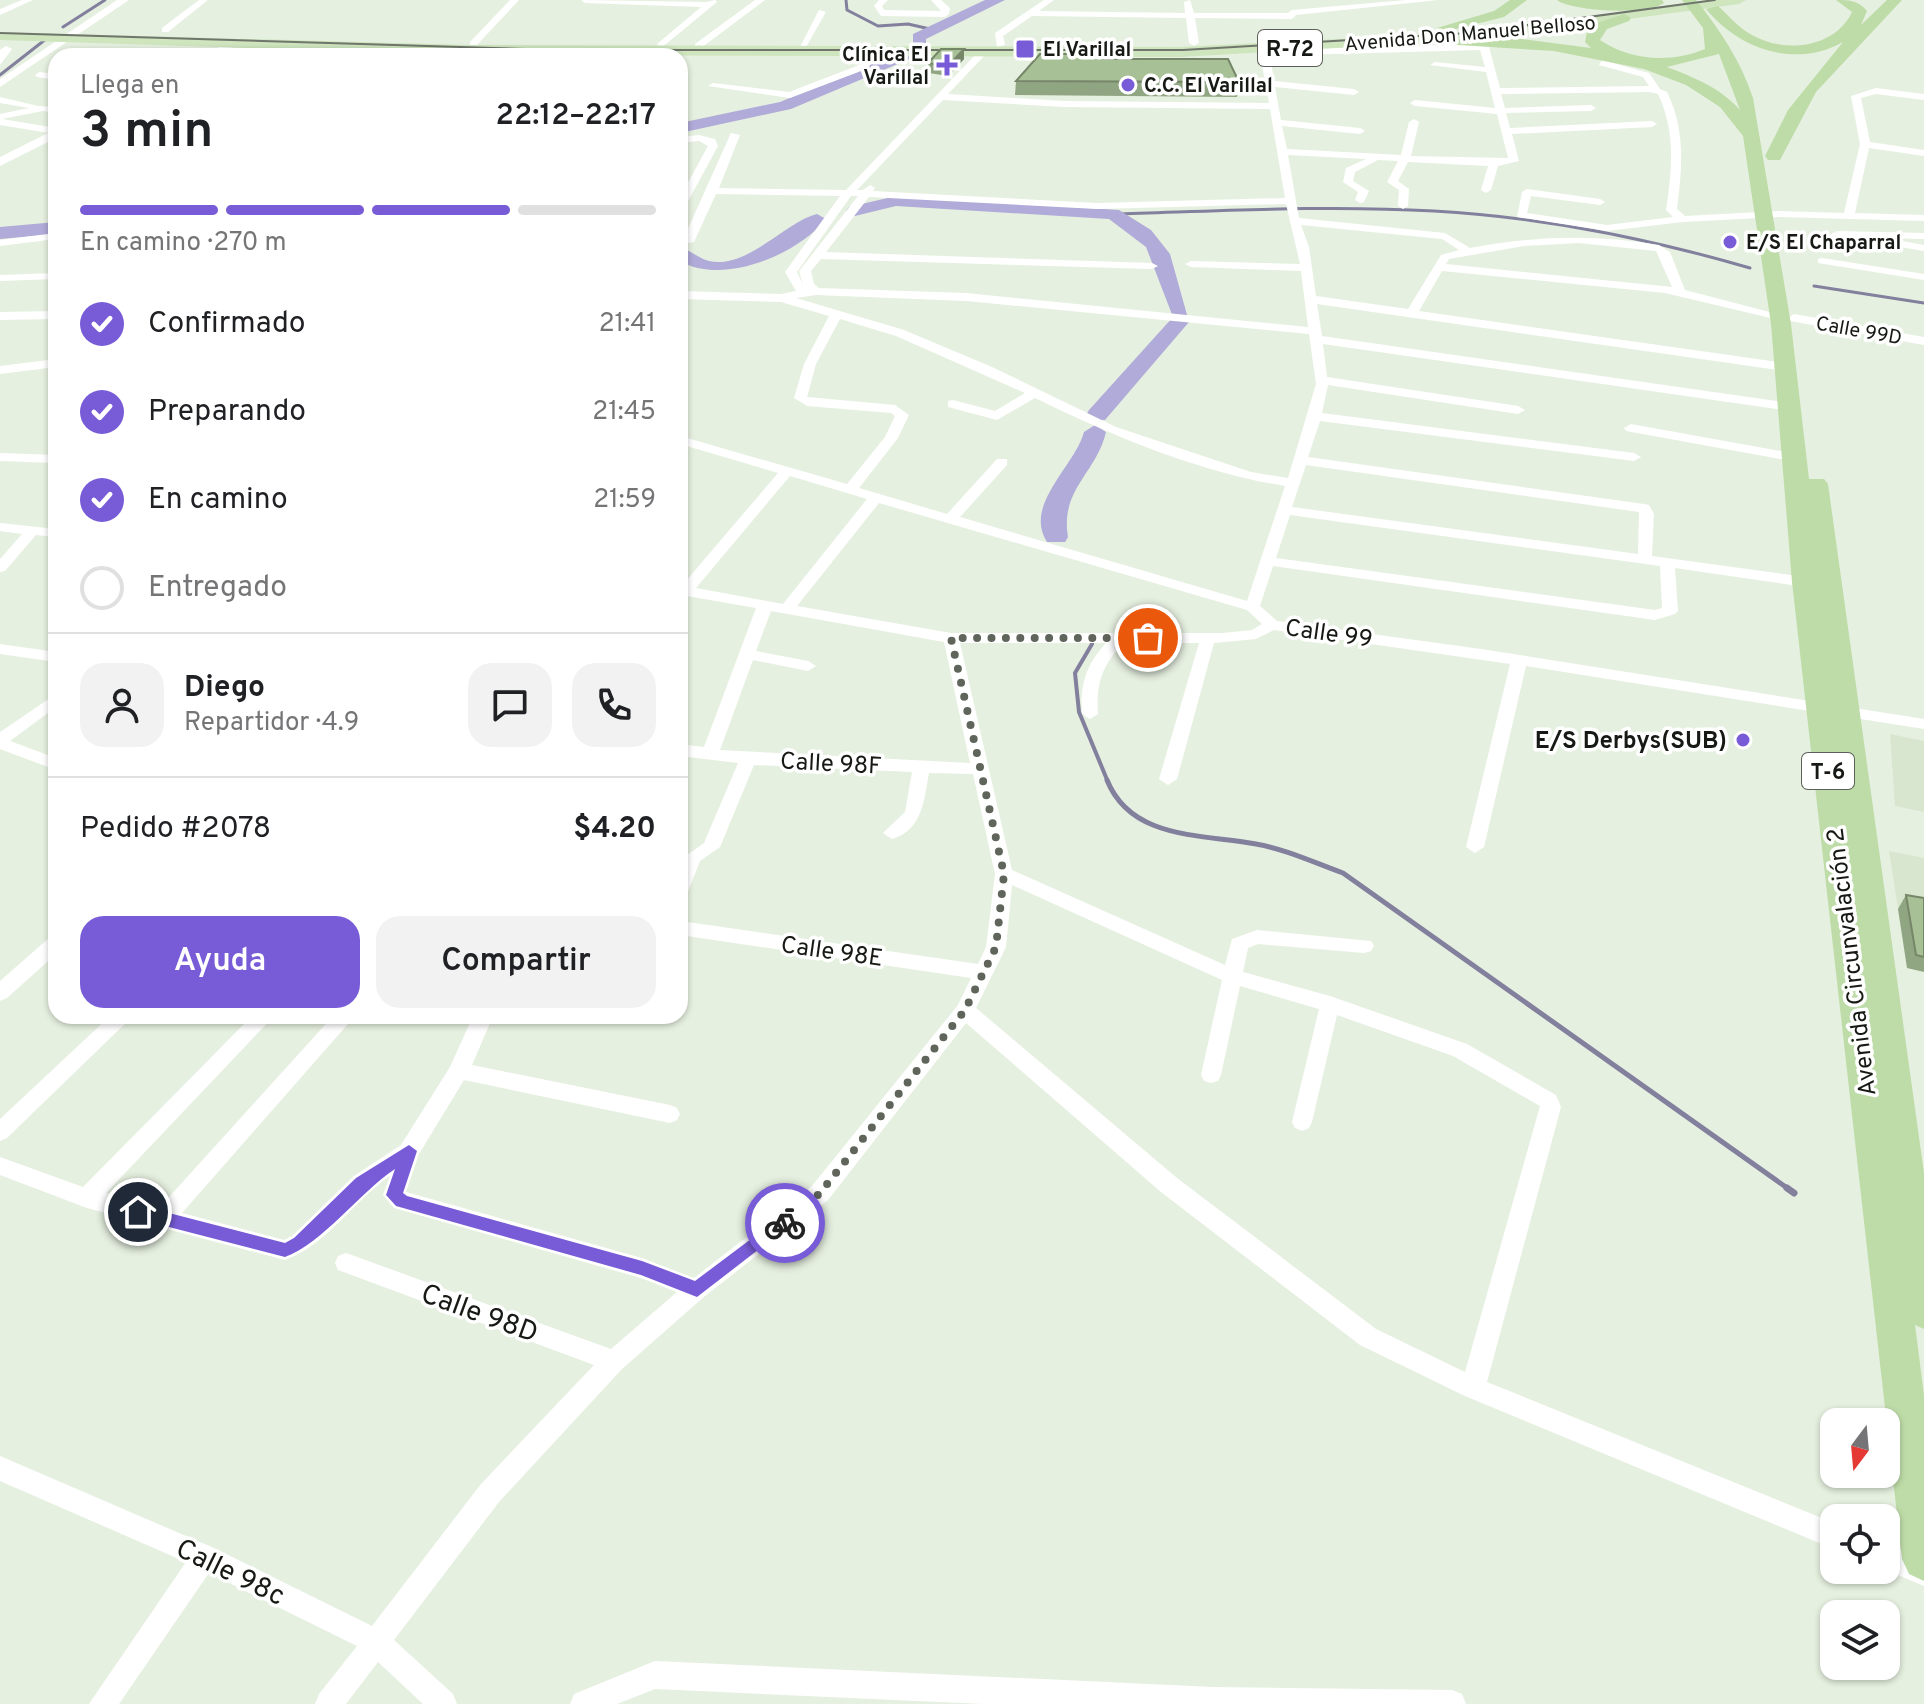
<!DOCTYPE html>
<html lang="es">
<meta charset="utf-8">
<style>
:root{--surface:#fff;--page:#f2f2f2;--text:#202124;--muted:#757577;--line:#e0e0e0;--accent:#785cd7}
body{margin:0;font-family:Overpass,sans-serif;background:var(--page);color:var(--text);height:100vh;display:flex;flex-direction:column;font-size:30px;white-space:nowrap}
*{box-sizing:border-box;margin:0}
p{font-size:26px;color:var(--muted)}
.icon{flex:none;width:44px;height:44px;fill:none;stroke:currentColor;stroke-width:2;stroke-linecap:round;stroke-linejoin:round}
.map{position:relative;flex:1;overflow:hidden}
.drawer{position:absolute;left:48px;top:48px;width:640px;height:976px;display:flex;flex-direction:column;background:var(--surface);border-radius:24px;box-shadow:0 2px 6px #0004}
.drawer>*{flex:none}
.needle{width:52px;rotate:196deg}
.buttons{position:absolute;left:1820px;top:1408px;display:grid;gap:16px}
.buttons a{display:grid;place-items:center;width:80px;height:80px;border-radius:16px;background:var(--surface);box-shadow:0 2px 6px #0004;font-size:40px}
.pin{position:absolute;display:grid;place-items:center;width:68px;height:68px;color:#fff;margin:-34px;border:4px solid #fff;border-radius:50%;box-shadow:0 2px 8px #0007}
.courier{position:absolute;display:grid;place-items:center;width:80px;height:80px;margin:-40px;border:6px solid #785cd7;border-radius:50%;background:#fff;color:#222;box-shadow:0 2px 10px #0007}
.headline em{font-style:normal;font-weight:600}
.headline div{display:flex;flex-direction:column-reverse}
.headline{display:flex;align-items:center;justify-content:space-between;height:136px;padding:0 32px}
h1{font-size:52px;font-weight:600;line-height:60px}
.bar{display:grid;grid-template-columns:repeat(4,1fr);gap:12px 8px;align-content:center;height:96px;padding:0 32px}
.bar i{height:10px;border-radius:6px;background:var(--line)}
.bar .active{background:var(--accent)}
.bar p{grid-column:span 4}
.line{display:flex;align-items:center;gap:20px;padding:0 32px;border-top:2px solid var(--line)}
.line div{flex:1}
.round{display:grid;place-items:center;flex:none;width:84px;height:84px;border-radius:24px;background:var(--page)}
ol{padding:0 32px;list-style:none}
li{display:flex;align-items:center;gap:24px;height:88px}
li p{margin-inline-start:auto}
li .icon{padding:8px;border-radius:50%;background:var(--accent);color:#fff;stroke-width:4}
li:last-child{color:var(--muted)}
li i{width:44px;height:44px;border:4px solid var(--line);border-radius:50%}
.cta{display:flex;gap:16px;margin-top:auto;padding:16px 32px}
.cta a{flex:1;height:92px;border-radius:24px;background:var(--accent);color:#fff;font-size:32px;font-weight:600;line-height:92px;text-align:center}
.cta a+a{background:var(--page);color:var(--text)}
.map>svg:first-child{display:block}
.built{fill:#d8e6cf}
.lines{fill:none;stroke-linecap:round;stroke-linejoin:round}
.stream-far3{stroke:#82809d;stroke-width:3}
.stream-far2{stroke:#82809d;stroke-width:4}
.stream-far1{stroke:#82809d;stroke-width:5}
.stream{stroke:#82809d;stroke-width:7}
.river{fill:#b0abd8;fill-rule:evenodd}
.minor{fill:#fff;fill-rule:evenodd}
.tertiary{fill:#fff;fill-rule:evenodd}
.primary{fill:#cee5be;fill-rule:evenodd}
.trunk{fill:#bedca8;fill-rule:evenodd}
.tram{stroke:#70766c;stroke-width:2}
.wall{fill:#90a581}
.shaded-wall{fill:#758669}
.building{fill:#a7c096;stroke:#758669;stroke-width:2}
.route{fill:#785cd7}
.done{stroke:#5f655b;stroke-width:8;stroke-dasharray:0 14.4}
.poi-dot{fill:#785cd7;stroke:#fff;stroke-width:3}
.labels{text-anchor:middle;stroke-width:7;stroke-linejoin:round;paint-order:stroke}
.far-street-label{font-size:20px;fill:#171a14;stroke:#fff}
.far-poi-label{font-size:20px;font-weight:bold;fill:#171a14;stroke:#fff;text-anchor:start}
.shield{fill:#fff;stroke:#5d5f5a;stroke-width:2}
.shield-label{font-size:22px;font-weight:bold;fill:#171a14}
.street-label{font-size:24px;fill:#171a14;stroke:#fff}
.poi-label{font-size:24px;font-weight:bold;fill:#171a14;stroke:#fff;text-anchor:end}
.near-street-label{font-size:28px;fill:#171a14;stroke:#fff}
</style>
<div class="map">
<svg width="1924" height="1704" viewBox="0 0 1924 1704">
<rect width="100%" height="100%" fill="#e6f0e0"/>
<g class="built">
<polygon points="1890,734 1924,741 1924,812 1895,806"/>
<polygon points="1889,851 1924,858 1924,914 1898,909"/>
</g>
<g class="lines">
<g class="stream-far3">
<polyline points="846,0 847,10 878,26 908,24 930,29"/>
<polyline points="63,27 105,0"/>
<polyline points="0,75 46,39"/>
<path d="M1113 214C1220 211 1327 205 1434 211 1542 217 1647 238 1750 268"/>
<polyline points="1814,286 1924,303"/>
</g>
<polyline class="stream-far2" points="1092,644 1075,673 1079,712 1108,782"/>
<path class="stream-far1" d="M1107 780C1131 840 1202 834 1256 844 1285 849 1315 863 1343 873L1790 1190"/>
<polyline class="stream" points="1787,1188 1794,1193"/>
<g class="river">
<polygon points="985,0 1005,0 926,39 926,52 791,109 680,133 680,123 780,102 913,47 913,34"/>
<polygon points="896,196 1119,210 1151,230 1170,254 1189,322 1105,420 1089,420 1086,415 1089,410 1173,317 1146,247 1109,219 896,206 855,216 846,211 849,207"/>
<path d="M817 214 826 219C797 255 723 286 680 261V247C690 250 698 258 709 261 747 270 786 221 817 214Z"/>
<polygon points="56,222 56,234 0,239 0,227"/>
<path d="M1095 425 1106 432C1096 474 1060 489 1068 537L1065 542H1047C1023 505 1075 466 1084 432Z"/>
</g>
<g class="minor">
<polygon points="22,0 33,0 0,15 0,9"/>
<polygon points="199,0 208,0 168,32 162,32 162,28"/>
<polygon points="510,0 519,0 476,46 470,46 470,42"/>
<polygon points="581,0 707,2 715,0 717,2 660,49 657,44 701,7 585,3"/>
<polygon points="755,0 765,0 701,48 695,48 695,44"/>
<polygon points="879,0 888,0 882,6 884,10 941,11 931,0 941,0 950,8 949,14 945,17 881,16 874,6"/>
<polygon points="1044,0 1054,0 1039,11 1185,13 1184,2 1190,0 1194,13 1288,13 1292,10 1406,0 1438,0 1296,15 1292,19 1195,18 1199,43 1194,46 1189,43 1186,18 1032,16 1003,36 1005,45 997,47 995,33"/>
<polygon points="819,10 826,12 806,47 800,47"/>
<path d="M1484 44 1489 47 1500 88 1649 86 1643 77 1599 65 1602 60 1649 73 1660 89 1667 92C1686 131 1682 168 1677 209L1685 216 1779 211 1844 213 1860 144 1851 96 1876 88 1924 94V100L1876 94 1861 98 1870 142 1924 150V156L1869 148 1855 213 1924 215V221L1779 217 1683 222 1607 231 1517 217 1522 192 1527 189 1600 199 1605 202 1600 205 1531 196 1527 213 1607 225 1673 217 1666 210C1672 170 1676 132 1658 94L1649 92 1501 94 1505 108 1591 105 1596 108 1591 111 1506 113 1510 128 1652 121 1657 124 1652 127 1512 134 1519 161 1498 166 1491 190 1486 193 1481 190 1488 166 1408 162 1398 181 1409 189 1408 206 1403 209 1398 206 1399 190 1387 182 1398 161 1378 160 1355 172 1353 181 1369 191 1364 202 1360 203 1355 200 1358 192 1343 182 1346 168 1366 159 1288 155 1299 218 1445 233 1470 248C1533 236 1595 234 1659 245L1670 252 1685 290 1785 316 1779 320 1665 293 1442 271 1419 311 1785 363 1791 367 1785 371 1317 304 1322 336 1790 403 1797 407 1790 411 1323 344 1327 377 1518 406 1525 410 1518 414 1328 385 1322 413 1634 453 1641 457 1634 461 1320 421 1308 457 1644 504 1649 505 1654 514 1652 556 1805 577 1813 582 1805 587 1675 568 1678 611 1675 614 1655 620 1273 566 1260 606 1277 621 1481 649 1924 719V729L1526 666 1484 847 1475 853 1466 847 1510 664 1274 630 1256 639 1214 643 1177 779 1168 785 1159 779 1199 643H1123C1102 666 1096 683 1098 714L1090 719 1082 714C1080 684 1086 665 1106 643H960L1012 870 1225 965 1232 939 1257 930 1371 941 1374 946 1371 951 1364 953 1258 944 1248 948 1243 972 1330 996 1467 1044 1556 1095 1561 1107 1487 1382 1834 1523V1549L1465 1396 1360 1345 1161 1192 966 1023 828 1200 705 1296 622 1369 499 1502 394 1640 453 1694 457 1704H423L378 1662 346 1704H315L319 1694 357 1646 209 1573 119 1704H89L186 1562 0 1481V1456L214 1548 372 1626 481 1484 594 1365 338 1270 335 1263 338 1256 346 1253 611 1349 677 1292 641 1278 394 1208 383 1195 390 1176C353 1201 327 1245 285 1260L87 1208 0 1175V1157L83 1187 252 1016H274L106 1193 160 1207 333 1016H355L182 1213 284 1240 292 1236 354 1176 401 1145 450 1067 473 1016H493L472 1065 670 1105 677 1108 680 1114 677 1120 670 1123 464 1080 419 1154 406 1192 642 1258 694 1278 812 1186 958 1005 971 978 680 935V921L978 964 986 947 995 874 973 774 929 773C924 799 923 830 892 839L883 833 905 812 912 772 754 765 720 847 700 861 687 894 680 896V867L684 857 704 843 738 763 680 756V744L704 747 756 608 687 596 680 598V588L778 473 680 444V436L847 484 885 437 895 416 891 413 807 406 794 398 804 364 829 316 781 302 680 299V291L781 294 796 291 785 272 840 196 716 194 694 242 684 244 682 242 731 133 740 135 719 188 846 190 978 52 986 54 948 94 1064 101 1269 103 1259 49 1264 46 1269 49 1274 81 1354 89 1359 92 1354 95 1275 87 1281 120 1360 128 1365 131 1360 134 1282 126 1287 149 1401 155 1409 122 1414 119 1419 122 1411 156 1508 158 1497 114 1415 106 1410 103 1415 100 1495 108 1486 72 1430 65 1435 62 1485 67 1480 50 1297 55 1287 48 1292 45 1299 49ZM943 100 1064 107 1270 109 1285 198 1097 203 873 191 875 188 870 185 863 190H857ZM851 196H858L799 271 803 285 797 272ZM869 197 1097 209 1286 204 1300 264 1191 261 1185 264 1191 267 1301 271 1308 327 966 293 819 288 814 284 811 271 821 259 1152 269 1158 266 1152 263 826 252ZM1301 225 1442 239 1459 250 1441 255 1408 309 1316 296 1309 247ZM1579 243 1656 251 1672 287 1446 264 1449 259 1524 246ZM816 295 966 301 1309 334 1316 384 1288 478 1251 472 1116 427 992 367 904 330 796 298ZM840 319 896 336 1025 393 995 411 953 400 948 401V407L997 420 1035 398C1113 436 1198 472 1285 486L1247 601 960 517 1007 465V459H997L947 514 859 488 898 438 909 415 895 405 807 397 816 364ZM1306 465 1639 512 1638 554 1292 507ZM790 476 867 499 783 604 696 588ZM879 503 1247 610 1262 624 1252 630 1223 633H951L797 606ZM1290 515 1660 566 1662 608 1655 610 1276 558ZM771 611 944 642 970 763 720 750 753 660 808 671 816 666 808 661 756 651ZM1012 885 1222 980 1201 1075 1204 1081 1211 1083 1218 1081 1221 1075 1240 986 1319 1009 1292 1122 1295 1128 1302 1131 1309 1128 1312 1122 1337 1015 1453 1056 1540 1106 1465 1372 1376 1329 1177 1178 976 1008 1006 947Z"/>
<polygon points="868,50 873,53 869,68 790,98 708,86 713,83 789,92 862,64 863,53"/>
<polygon points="40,72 56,74 56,80 37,77 35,75"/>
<polygon points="0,97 38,106 56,107 56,113 43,111 2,119 56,128 56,134 0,125 0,114 29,108 0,103"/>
<polygon points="699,135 715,139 718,146 685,207 680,210 680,197 708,146 699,141 680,143 680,137"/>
<polygon points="1837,231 1924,233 1924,239 1886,238 1924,245 1924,251 1833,236 1831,234"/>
<polygon points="56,233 56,239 0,246 0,240"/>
<polygon points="1822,258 1924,274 1924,280 1818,263 1818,259"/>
<polygon points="56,273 56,279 0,281 0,275"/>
<polygon points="56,311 56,319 0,320 0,312"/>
<polygon points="1794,314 1924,337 1924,345 1790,321 1788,318"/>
<polygon points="56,359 56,367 0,374 0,366"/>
<polygon points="1631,424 1797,454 1804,458 1797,462 1626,431 1624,428"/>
<polygon points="0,453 56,455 56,463 0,461"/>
<polygon points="0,523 56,529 56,537 36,535 5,571 0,572 0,559 22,534 0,531"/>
<polygon points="0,644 56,652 56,662 0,654"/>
<polygon points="56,694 56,707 10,741 56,758 56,770 0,749 0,732"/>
<polygon points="56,936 56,954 7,998 0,1001 0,981 49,938"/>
<polygon points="110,1016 133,1016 7,1138 0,1141 0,1119"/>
<polygon points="1886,1544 1924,1560 1924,1586 1886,1570"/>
<polygon points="655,1661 1213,1687 1452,1690 1462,1694 1466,1704 984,1704 655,1689 617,1704 570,1704 574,1694"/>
</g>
<g class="tertiary">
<polygon points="117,0 129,0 0,87 0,79"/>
<polygon points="238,38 242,43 216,56 201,56"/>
<polygon points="6,46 12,49 0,65 0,50"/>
<polygon points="56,129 56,138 0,166 0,157"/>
</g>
<polygon class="primary" points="1707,0 1746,0 1739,4 1475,40 1181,57 466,55 0,40 0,32 466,45 1181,47 1475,32"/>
<g class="trunk">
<polygon points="1510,0 1527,0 1504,17 1444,32 1437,28 1494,11"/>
<path d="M1557 0H1662L1664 3C1648 15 1573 12 1557 0Z"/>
<path d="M1682 0H1696C1720 30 1741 61 1753 98L1791 324 1809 479H1824L1828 484 1924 1173V1329L1915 1325 1924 1395V1581L1909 1574 1902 1559 1792 582 1771 324 1743 136 1720 107 1686 85 1644 69 1554 51 1426 43 1419 39 1426 35 1506 37 1591 48 1585 42 1587 32 1597 23 1624 14 1631 18 1629 21 1607 29 1600 40C1631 61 1671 63 1705 49L1703 28ZM1719 54 1740 110C1721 88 1693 77 1667 67Z"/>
<path d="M1836 0C1849 0 1858 0 1867 11L1861 25 1887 0H1902L1816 92 1780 160H1768L1765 156 1788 110 1843 42C1795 69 1739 49 1706 9L1718 6C1729 16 1739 28 1752 35 1785 54 1835 48 1852 12Z"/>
</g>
<polyline class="tram" points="0,33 558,50 1183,50 1469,33 1715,0"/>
</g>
<g class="wall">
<polygon points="964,49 964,59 948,76 929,73 928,63"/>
<polygon points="1102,59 1239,82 1237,97 1015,95 1016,81"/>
<polygon points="1906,895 1924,898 1924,972 1907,968 1898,909"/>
</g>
<polygon class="shaded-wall" points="964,49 964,59 948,76 948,66"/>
<g class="building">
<polygon points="941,49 964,49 948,66 928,63"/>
<polygon points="1040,54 1102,54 1102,59 1228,59 1239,82 1016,81"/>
<polygon points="1906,895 1924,898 1924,957 1916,955"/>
</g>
<path class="route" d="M409 1145 417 1151 403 1193 407 1196 642 1261 695 1281 779 1218H791L793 1223 697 1297 641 1275 396 1206 386 1195 395 1169C359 1193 323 1243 285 1257L138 1219 130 1212 138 1205 285 1243 294 1238 356 1178Z"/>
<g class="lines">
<polyline class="done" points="785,1223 820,1193 965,1010 996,947 1004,874 951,638 1148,638"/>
</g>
<g class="poi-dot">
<rect x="1015" y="39" width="20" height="20" rx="4"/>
<path d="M943 53h8v8h8v8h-8v8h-8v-8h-8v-8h8z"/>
<circle cx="1128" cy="85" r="8"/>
<circle cx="1730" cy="242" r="8"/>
<circle cx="1743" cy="740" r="8"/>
</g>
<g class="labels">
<g class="far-street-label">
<text transform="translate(1470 33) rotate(-5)" y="7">Avenida Don Manuel Belloso</text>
<text transform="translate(1859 330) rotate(10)" y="7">Calle 99D</text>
</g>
<g class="far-poi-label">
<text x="1043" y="56">El Varillal</text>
<text x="929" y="61" text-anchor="end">Clínica El<tspan x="929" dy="23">Varillal</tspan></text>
<text x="1144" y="92">C.C. El Varillal</text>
<text x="1746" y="249">E/S El Chaparral</text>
</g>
<g class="shield">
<rect x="1258" y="30" width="64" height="36" rx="6"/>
<rect x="1802" y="753" width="52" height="36" rx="6"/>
</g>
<g class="shield-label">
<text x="1290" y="56">R-72</text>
<text x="1828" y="779">T-6</text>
</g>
<g class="street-label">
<text transform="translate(1329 633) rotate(8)" y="8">Calle 99</text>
<text transform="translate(831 763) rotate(3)" y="8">Calle 98F</text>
<text transform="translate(832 951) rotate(8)" y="8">Calle 98E</text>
<text transform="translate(1851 962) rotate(-97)" y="8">Avenida Circunvalación 2</text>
</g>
<g class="poi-label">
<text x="1727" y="748">E/S Derbys(SUB)</text>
</g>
<g class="near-street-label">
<text transform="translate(480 1312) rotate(20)" y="10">Calle 98D</text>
<text transform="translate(231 1571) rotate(26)" y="10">Calle 98c</text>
</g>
</g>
</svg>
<div class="buttons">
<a><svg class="needle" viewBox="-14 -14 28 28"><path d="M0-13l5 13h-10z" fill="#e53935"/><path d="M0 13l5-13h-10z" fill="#757577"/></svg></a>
<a><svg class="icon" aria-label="locate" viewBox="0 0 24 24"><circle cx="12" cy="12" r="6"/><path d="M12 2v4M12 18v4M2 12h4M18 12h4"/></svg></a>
<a><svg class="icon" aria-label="layers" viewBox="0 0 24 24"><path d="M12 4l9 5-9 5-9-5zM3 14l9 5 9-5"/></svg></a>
</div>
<div class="pin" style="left:1148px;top:638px;background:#ea580c"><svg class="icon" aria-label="bag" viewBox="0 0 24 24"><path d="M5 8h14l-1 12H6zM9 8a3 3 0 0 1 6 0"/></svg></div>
<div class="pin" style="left:138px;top:1212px;background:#1f2937"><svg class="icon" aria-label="home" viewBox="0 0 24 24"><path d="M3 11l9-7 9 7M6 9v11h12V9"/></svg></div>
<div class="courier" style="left:785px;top:1223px"><svg class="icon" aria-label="bike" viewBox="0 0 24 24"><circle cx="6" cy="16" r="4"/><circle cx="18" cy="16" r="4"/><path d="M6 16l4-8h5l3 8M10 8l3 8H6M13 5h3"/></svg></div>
<section class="drawer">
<div class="headline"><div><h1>3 min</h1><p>Llega en</p></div><em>22:12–22:17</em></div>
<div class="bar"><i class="active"></i><i class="active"></i><i class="active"></i><i></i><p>En camino · 270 m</p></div>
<ol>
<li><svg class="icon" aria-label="check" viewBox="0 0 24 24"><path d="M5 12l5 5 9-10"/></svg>Confirmado<p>21:41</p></li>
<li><svg class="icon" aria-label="check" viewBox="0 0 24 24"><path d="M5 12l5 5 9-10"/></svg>Preparando<p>21:45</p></li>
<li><svg class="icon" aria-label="check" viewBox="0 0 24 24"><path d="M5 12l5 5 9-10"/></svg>En camino<p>21:59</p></li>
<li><i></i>Entregado</li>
</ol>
<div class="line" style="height:144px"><a class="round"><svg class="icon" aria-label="person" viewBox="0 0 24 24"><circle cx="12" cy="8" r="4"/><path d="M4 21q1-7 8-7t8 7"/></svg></a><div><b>Diego</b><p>Repartidor · 4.9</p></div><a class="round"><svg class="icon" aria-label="chat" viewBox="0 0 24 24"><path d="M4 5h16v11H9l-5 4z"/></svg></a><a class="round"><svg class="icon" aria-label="phone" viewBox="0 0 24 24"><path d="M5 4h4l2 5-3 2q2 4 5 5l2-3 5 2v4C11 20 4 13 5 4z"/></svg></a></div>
<div class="line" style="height:104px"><div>Pedido #2078</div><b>$4.20</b></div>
<div class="cta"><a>Ayuda</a><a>Compartir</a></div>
</section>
</div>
